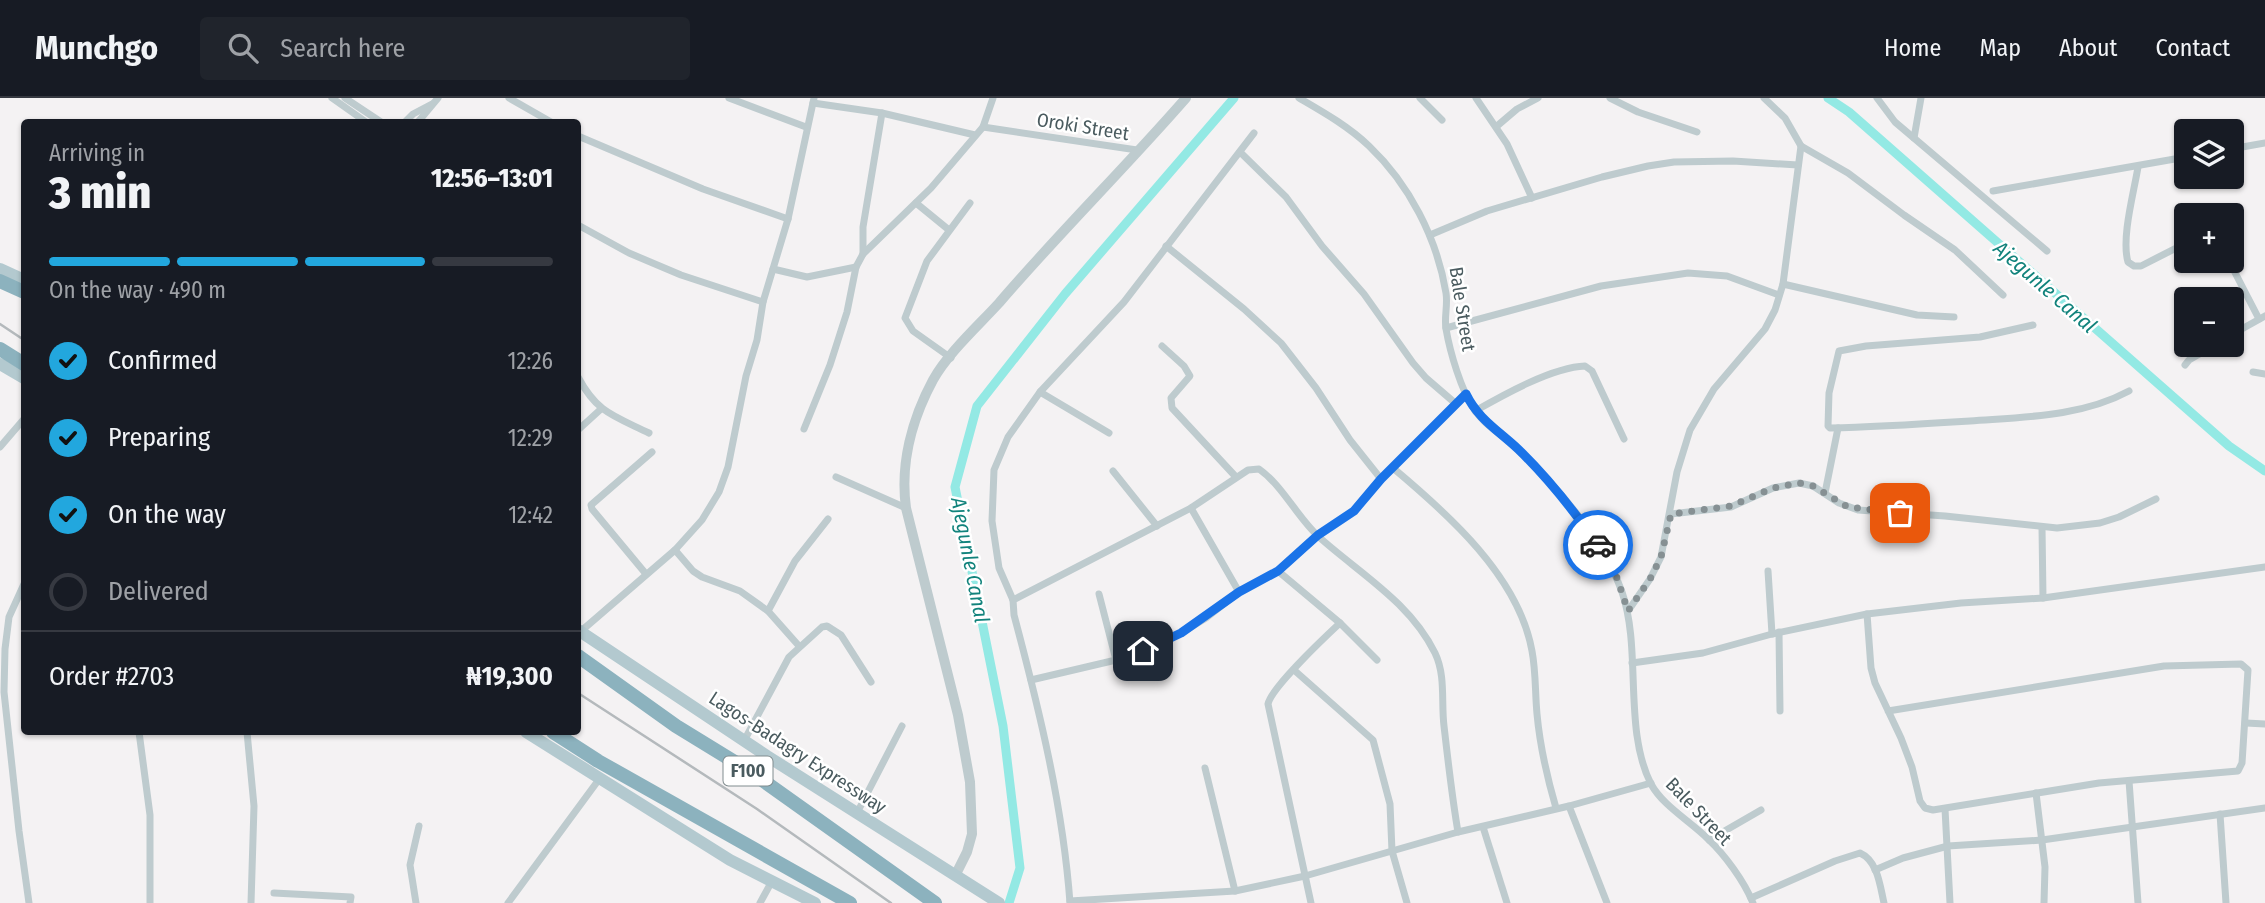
<!DOCTYPE html>
<meta charset="utf-8">
<style>
:root{--surface:#171b24;--page:#20242c;--text:#f1f3f6;--muted:#9ea1a6;--line:#363941;--accent:#22a7de}
body{margin:0;font-family:"Fira Sans Condensed",sans-serif;background:var(--page);color:var(--text);height:100vh;display:flex;flex-direction:column;font-size:26px;white-space:nowrap}
*{box-sizing:border-box;margin:0}
p{font-size:23px;color:var(--muted)}
.icon{flex:none;width:38px;height:38px;fill:none;stroke:currentColor;stroke-width:2;stroke-linecap:round;stroke-linejoin:round}
.map{position:relative;flex:1;overflow:hidden}
.drawer{position:absolute;left:21px;top:21px;width:560px;height:616px;display:flex;flex-direction:column;background:var(--surface);border-radius:7px;box-shadow:0 2px 5px #0004}
.drawer>*{flex:none}
.controls{position:absolute;left:2174px;top:21px;display:grid;gap:14px}
.controls a{display:grid;place-items:center;width:70px;height:70px;border-radius:7px;background:var(--surface);box-shadow:0 2px 5px #0004;font-size:35px}
.pin{position:absolute;display:grid;place-items:center;width:60px;height:60px;color:#fff;margin:-30px;border-radius:14px;box-shadow:0 4px 10px #0006}
.courier{position:absolute;display:grid;place-items:center;width:70px;height:70px;margin:-35px;border:5px solid #1a73e8;border-radius:50%;background:#fff;color:#222;box-shadow:0 2px 9px #0007}
.summary em{font-style:normal;font-weight:800}
.summary div{display:flex;flex-direction:column-reverse}
.summary{display:flex;align-items:center;justify-content:space-between;height:119px;padding:0 28px}
h1{font-size:46px;font-weight:800;line-height:52px}
.bar{display:grid;grid-template-columns:repeat(4,1fr);gap:10px 7px;align-content:center;height:84px;padding:0 28px}
.bar i{height:9px;border-radius:5px;background:var(--line)}
.bar .current{background:var(--accent)}
.bar p{grid-column:span 4}
.line{display:flex;align-items:center;gap:18px;padding:0 28px;border-top:2px solid var(--line)}
.line div{flex:1}
ol{padding:0 28px;list-style:none}
li{display:flex;align-items:center;gap:21px;height:77px}
li p{margin-inline-start:auto}
li .icon{padding:7px;border-radius:50%;background:var(--accent);color:#111;stroke-width:4}
li:last-child{color:var(--muted)}
li i{width:38px;height:38px;border:4px solid var(--line);border-radius:50%}
header{display:flex;align-items:center;gap:42px;box-sizing:border-box;height:98px;padding:0 35px;background:var(--surface);border-bottom:2px solid var(--line)}
header strong{font-size:33px}
nav{display:flex;gap:38px;margin-inline-start:auto;font-size:24px}
.search{width:490px;height:63px;background:var(--page);display:flex;align-items:center;gap:18px;box-sizing:border-box;padding:0 24px;border-radius:7px;color:var(--muted);font-size:26px}
.map>svg:first-child{display:block}
.lines{fill:none;stroke-linecap:round;stroke-linejoin:round}
.canal{stroke:#93e9e4;stroke-width:9}
.minor{stroke:#becbce;stroke-width:7}
.tertiary{stroke:#becbce;stroke-width:10}
.primary{stroke:#b3c9cf;stroke-width:12}
.motorway{stroke:#8cb2be;stroke-width:14}
.rail{stroke:#b4b9bc;stroke-width:2.5}
.done{stroke:#869093;stroke-width:7;stroke-dasharray:0 12.6}
.route{stroke:#1a73e8;stroke-width:9}
.labels{text-anchor:middle;stroke-width:5;stroke-linejoin:round;paint-order:stroke}
.shield{fill:#fff;stroke:#808c8f;stroke-width:2}
.shield-label{font-size:18px;font-weight:bold;fill:#4a5b5f}
.street-label{font-size:19px;fill:#4a5b5f;stroke:#fff}
.water-label{font-size:21px;font-style:italic;fill:#12837c;stroke:#fff}
</style>
<header>
<strong>Munchgo</strong>
<div class="search"><svg class="icon" aria-label="search" viewBox="0 0 24 24"><circle cx="10" cy="10" r="6"/><path d="M15 15l6 6"/></svg>Search here</div>
<nav><a>Home</a><a>Map</a><a>About</a><a>Contact</a></nav>
</header>
<div class="map">
<svg width="2265" height="805" viewBox="0 0 2265 805">
<rect width="100%" height="100%" fill="#f4f2f3"/>
<g class="lines">
<g class="canal">
<polyline points="1828,0 1849,14 2229,348 2265,373"/>
<polyline points="1009,805 1020,770 1003,628 955,389 977,308 1065,196 1234,0"/>
</g>
<g class="minor">
<polyline points="332,0 366,24"/>
<polyline points="345,0 381,24"/>
<polyline points="509,0 551,24"/>
<polyline points="729,0 806,29"/>
<path d="M1299 0C1323 14 1348 28 1369 48 1409 86 1437 140 1446 195 1448 207 1444 219 1446 231 1450 254 1461 292 1474 311 1484 327 1503 337 1516 350 1557 388 1603 441 1622 494 1642 552 1623 631 1651 686 1663 708 1690 723 1708 741 1725 757 1744 783 1753 805"/>
<polyline points="1420,0 1442,22"/>
<polyline points="1476,0 1507,46 1532,100"/>
<polyline points="1610,0 1638,14 1697,34"/>
<polyline points="1877,0 1895,24 2047,153"/>
<polyline points="813,5 882,15 975,37"/>
<polyline points="405,24 413,16 432,6"/>
<polyline points="418,24 438,0"/>
<polyline points="1497,28 1517,11 1538,0"/>
<polyline points="983,29 1137,52"/>
<polyline points="578,38 703,91 788,121"/>
<polyline points="1914,40 1921,0"/>
<polyline points="1801,48 1848,75 1904,117 1955,152 2003,197"/>
<polyline points="2231,51 2265,45"/>
<polyline points="1240,54 1286,99 1322,148 1364,196 1413,265 1426,280 1455,305"/>
<path d="M2138 69C2134 94 2121 140 2128 164L2134 168H2141L2186 145"/>
<polyline points="1993,93 2186,59"/>
<polyline points="916,105 949,132"/>
<polyline points="578,127 629,155 681,177 763,204"/>
<polyline points="1430,137 1487,113 1602,79 1648,68 1674,64 1733,63 1798,67"/>
<polyline points="1166,148 1244,211 1281,245 1316,290 1350,342 1381,381"/>
<polyline points="863,156 931,90 983,29 993,0"/>
<polyline points="2229,163 2259,221"/>
<polyline points="773,171 807,179 856,169"/>
<polyline points="1783,186 1917,217 1954,219"/>
<path d="M2033 227 1980 239 1866 248 1839 253 1829 295 1828 328 1830 330C1877 329 1923 326 1970 323 2023 319 2081 319 2129 293"/>
<polyline points="1446,230 1601,188 1688,175 1727,178 1779,197"/>
<polyline points="2231,237 2265,218"/>
<polyline points="1162,248 1184,268 1190,278 1171,300 1172,310 1236,379"/>
<polyline points="951,260 913,233 905,220 927,163 970,105"/>
<polyline points="2185,267 2189,262 2215,247"/>
<polyline points="2253,274 2265,276"/>
<path d="M578 279C597 315 614 318 649 335"/>
<polyline points="1040,294 1109,335"/>
<path d="M1475 313C1503 297 1553 269 1585 268L1592 273 1624 341"/>
<polyline points="804,331 830,267 847,214 856,169 863,156 863,129 882,15"/>
<polyline points="578,332 601,311"/>
<polyline points="0,349 24,321"/>
<path d="M1393 370C1448 416 1519 479 1532 553 1536 574 1535 595 1537 616 1540 649 1547 679 1556 710"/>
<polyline points="1113,373 1157,428"/>
<polyline points="836,379 906,410"/>
<polyline points="1825,395 1838,330"/>
<polyline points="1191,410 1239,494"/>
<polyline points="1671,416 1731,409 1773,390 1799,385 1813,388 1839,405 1858,412 1945,418 2057,430 2100,425 2119,419 2156,401"/>
<polyline points="2042,429 2043,500"/>
<polyline points="675,452 693,473 702,479 740,493 768,513 799,548"/>
<polyline points="1278,473 1340,525 1377,562"/>
<polyline points="1768,473 1772,536"/>
<polyline points="646,476 592,411 591,407 652,354"/>
<polyline points="24,486 9,519 5,551 4,594 19,733 29,805"/>
<polyline points="1099,496 1116,562"/>
<path d="M1013 502 1191 410 1248 372 1259 371C1283 388 1297 419 1319 439 1359 475 1410 504 1435 555 1446 578 1441 604 1444 628 1448 663 1452 699 1458 734"/>
<polyline points="768,513 795,463 828,421"/>
<polyline points="1628,513 1650,481 1661,459 1677,374 1690,332 1714,291 1765,231 1775,212 1783,186 1801,48 1785,20 1764,0"/>
<polyline points="1867,516 1871,570 1875,585 1901,640 1912,669 1920,703 1925,710 1933,712 2099,685 2238,673 2242,665 2248,572 2241,566 2164,568 1888,613"/>
<polyline points="580,534 675,452 702,422 719,394 728,369 746,278 757,242 763,204 788,121 814,0"/>
<polyline points="1779,534 1780,613"/>
<polyline points="1632,565 1703,555 1772,536 1867,516 1961,505 2043,500 2265,469"/>
<polyline points="1294,572 1373,642 1390,706 1392,753 1407,805"/>
<polyline points="1031,582 1116,562 1143,553 1181,535 1206,520 1239,494 1278,473 1318,437 1354,413 1381,381 1466,296"/>
<polyline points="2246,625 2265,626"/>
<polyline points="139,634 150,717 150,805"/>
<polyline points="247,634 254,708 251,805"/>
<polyline points="744,643 789,559 822,529 827,528 841,537 871,584"/>
<polyline points="1205,670 1235,793"/>
<polyline points="2129,683 2138,805"/>
<polyline points="2036,695 2045,769 2044,805"/>
<polyline points="1569,708 1607,805"/>
<polyline points="1945,711 1950,805"/>
<polyline points="857,715 902,628"/>
<polyline points="2220,716 2226,805"/>
<polyline points="1483,729 1507,805"/>
<polyline points="1709,742 1761,712"/>
<polyline points="1875,772 1903,760 1948,748 2042,742 2265,710"/>
<polyline points="274,795 351,799 350,805"/>
<path d="M1751 800 1835 763 1860 755C1878 763 1880 788 1884 805"/>
<polyline points="1070,803 1235,793 1305,778 1458,734 1569,708 1651,685"/>
<polyline points="416,805 410,767 419,728"/>
<polyline points="508,805 600,680"/>
<polyline points="760,805 772,783"/>
<path d="M1070 805C1063 708 1039 611 1014 517L1013 502 999 470 992 423 994 372 1008 339 1040 294 1124 204 1254 35"/>
<path d="M1311 805 1268 606C1271 590 1325 539 1340 525"/>
</g>
<path class="tertiary" d="M956 776 967 754 972 736 970 684 958 617 906 410C900 366 912 321 933 282 948 255 978 228 999 205 1059 135 1125 70 1186 0"/>
<g class="primary">
<polyline points="0,171 24,182"/>
<polyline points="0,266 24,280"/>
<polyline points="578,532 767,658 999,805"/>
<polyline points="526,634 730,762 815,805"/>
</g>
<g class="motorway">
<polyline points="0,183 24,194"/>
<polyline points="0,251 24,266"/>
<polyline points="578,558 676,628 751,674 935,805"/>
<polyline points="553,634 598,663 850,805"/>
</g>
<g class="rail">
<polyline points="0,226 24,242"/>
<polyline points="578,595 757,711 891,805"/>
</g>
</g>
<g class="lines">
<polyline class="done" points="1598,447 1614,471 1628,513 1650,481 1661,459 1671,416 1731,408 1773,390 1799,385 1813,388 1848,409 1900,415"/>
<path class="route" d="M1143 553 1181 535 1239 494 1278 473 1318 437 1354 413 1381 381 1466 296C1478 321 1499 333 1518 351 1548 380 1574 413 1598 447"/>
</g>
<g class="labels">
<rect class="shield" x="723.5" y="658.5" width="49" height="29" rx="5"/>
<g class="shield-label">
<text x="748" y="679">F100</text>
</g>
<g class="street-label">
<text transform="translate(1083 28) rotate(9)" y="7">Oroki Street</text>
<text transform="translate(1463 211) rotate(81)" y="7">Bale Street</text>
<text transform="translate(798 654) rotate(33)" y="7">Lagos-Badagry Expressway</text>
<text transform="translate(1699 713) rotate(46)" y="7">Bale Street</text>
</g>
<g class="water-label">
<text transform="translate(2045 189) rotate(41)" y="7">Ajegunle Canal</text>
<text transform="translate(970 462) rotate(79)" y="7">Ajegunle Canal</text>
</g>
</g>
</svg>
<div class="controls">
<a><svg class="icon" aria-label="layers" viewBox="0 0 24 24"><path d="M12 4l9 5-9 5-9-5zM3 14l9 5 9-5"/></svg></a>
<a>+</a>
<a>−</a>
</div>
<div class="pin" style="left:1900px;top:415px;background:#ea580c"><svg class="icon" aria-label="bag" viewBox="0 0 24 24"><path d="M5 8h14l-1 12H6zM9 8a3 3 0 0 1 6 0"/></svg></div>
<div class="pin" style="left:1143px;top:553px;background:#1f2937"><svg class="icon" aria-label="home" viewBox="0 0 24 24"><path d="M3 11l9-7 9 7M6 9v11h12V9"/></svg></div>
<div class="courier" style="left:1598px;top:447px"><svg class="icon" aria-label="car" viewBox="0 0 24 24"><path d="M5 17H2v-5l4-1 3-4h7l3 4 3 1v5h-3M9 17h6M6 11h13"/><circle cx="7" cy="17" r="2"/><circle cx="17" cy="17" r="2"/></svg></div>
<section class="drawer">
<div class="summary"><div><h1>3 min</h1><p>Arriving in</p></div><em>12:56–13:01</em></div>
<div class="bar"><i class="current"></i><i class="current"></i><i class="current"></i><i></i><p>On the way · 490 m</p></div>
<ol>
<li><svg class="icon" aria-label="check" viewBox="0 0 24 24"><path d="M5 12l5 5 9-10"/></svg>Confirmed<p>12:26</p></li>
<li><svg class="icon" aria-label="check" viewBox="0 0 24 24"><path d="M5 12l5 5 9-10"/></svg>Preparing<p>12:29</p></li>
<li><svg class="icon" aria-label="check" viewBox="0 0 24 24"><path d="M5 12l5 5 9-10"/></svg>On the way<p>12:42</p></li>
<li><i></i>Delivered</li>
</ol>
<div class="line" style="height:91px"><div>Order #2703</div><b>₦19,300</b></div>
</section>
</div>
